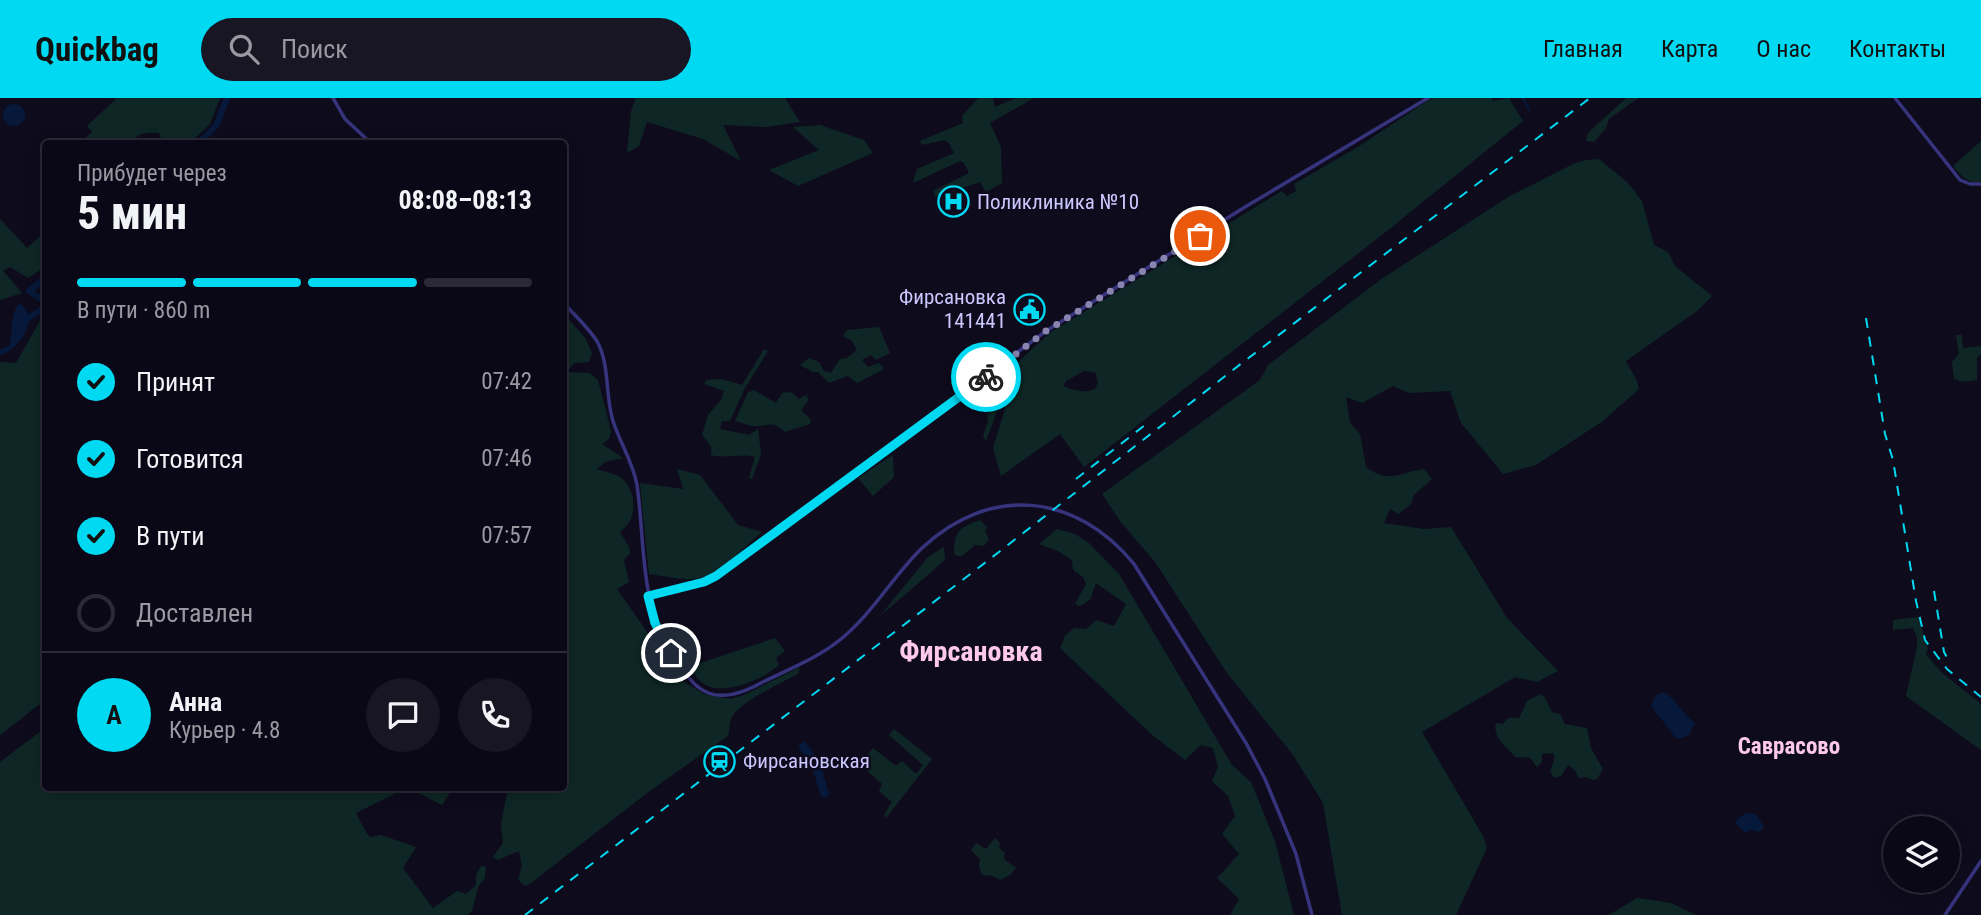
<!DOCTYPE html>
<html lang="ru">
<meta charset="utf-8">
<style>
:root{--surface:#0a0816;--page:#181623;--text:#f1f3f6;--muted:#999aa1;--line:#2a2935;--accent:#00d9f2}
body{margin:0;font-family:"Roboto Condensed",sans-serif;background:var(--page);color:var(--text);height:100vh;display:flex;flex-direction:column;font-size:26px;white-space:nowrap}
*{box-sizing:border-box;margin:0}
p{font-size:23px;color:var(--muted)}
.icon{flex:none;width:38px;height:38px;fill:none;stroke:currentColor;stroke-width:2;stroke-linecap:round;stroke-linejoin:round}
.map{position:relative;flex:1;overflow:hidden}
.details{position:absolute;left:42px;top:42px;width:525px;height:651px;display:flex;flex-direction:column;background:var(--surface);border-radius:7px;box-shadow:0 4px 18px #0003,0 0 0 2px var(--line)}
.details>*{flex:none}
.tools{position:absolute;left:1883px;top:718px;display:grid;gap:14px}
.tools a{display:grid;place-items:center;width:77px;height:77px;border-radius:50%;background:var(--surface);box-shadow:0 4px 18px #0003,0 0 0 2px var(--line);font-size:35px}
.pin{position:absolute;display:grid;place-items:center;width:60px;height:60px;color:#fff;margin:-30px;border:4px solid #fff;border-radius:50%;box-shadow:0 2px 7px #0007}
.courier{position:absolute;display:grid;place-items:center;width:70px;height:70px;margin:-35px;border:5px solid #00d9f2;border-radius:50%;background:#fff;color:#222;box-shadow:0 2px 9px #0007}
.headline em{font-style:normal;font-weight:700}
.headline div{display:flex;flex-direction:column-reverse}
.headline{display:flex;align-items:center;justify-content:space-between;height:119px;padding:0 35px}
h1{font-size:46px;font-weight:700;line-height:52px}
.bar{display:grid;grid-template-columns:repeat(4,1fr);gap:10px 7px;align-content:center;height:84px;padding:0 35px}
.bar i{height:9px;border-radius:5px;background:var(--line)}
.bar .active{background:var(--accent)}
.bar p{grid-column:span 4}
.line{display:flex;align-items:center;gap:18px;padding:0 35px;border-top:2px solid var(--line)}
.line div{flex:1}
.round{display:grid;place-items:center;flex:none;width:74px;height:74px;border-radius:37px;background:var(--page)}
ol{padding:0 35px;list-style:none}
li{display:flex;align-items:center;gap:21px;height:77px}
li p{margin-inline-start:auto}
li .icon{padding:7px;border-radius:50%;background:var(--accent);color:#111;stroke-width:4}
li:last-child{color:var(--muted)}
li i{width:38px;height:38px;border:4px solid var(--line);border-radius:50%}
header{display:flex;align-items:center;gap:42px;box-sizing:border-box;height:98px;padding:0 35px;background:var(--accent);color:#111}
header strong{font-size:33px}
nav{display:flex;gap:38px;margin-inline-start:auto;font-size:24px}
.search{width:490px;height:63px;background:var(--page);display:flex;align-items:center;gap:18px;box-sizing:border-box;padding:0 24px;border-radius:38px;color:var(--muted);font-size:26px}
.map>svg:first-child{display:block}
.green{fill:#0e2726;fill-rule:evenodd}
.water{fill:#07193a}
.lines{fill:none;stroke-linecap:round;stroke-linejoin:round}
.stream{stroke:#07193a;stroke-width:2}
.river{stroke:#07193a;stroke-width:6}
.minor{stroke:#37347e;stroke-width:3.5}
.rail{stroke:#00d9f2;stroke-width:2;stroke-dasharray:10 9;stroke-linecap:butt}
.done{stroke:#8a85b0;stroke-width:7;stroke-dasharray:0 12.6}
.route{stroke:#00d9f2;stroke-width:9}
.labels{text-anchor:middle;stroke-width:5;stroke-linejoin:round;paint-order:stroke}
.poi-label{font-size:21px;fill:#cdc7ff;stroke:#0e0b1d;text-anchor:start}
.neighbourhood-label{font-size:23px;font-weight:bold;fill:#ffc9eb;stroke:#0e0b1d}
.district-label{font-size:28px;font-weight:bold;fill:#ffc9eb;stroke:#0e0b1d}
</style>
<header>
<strong>Quickbag</strong>
<div class="search"><svg class="icon" aria-label="search" viewBox="0 0 24 24"><circle cx="10" cy="10" r="6"/><path d="M15 15l6 6"/></svg>Поиск</div>
<nav><a>Главная</a><a>Карта</a><a>О нас</a><a>Контакты</a></nav>
</header>
<div class="map">
<svg width="1981" height="817" viewBox="0 0 1981 817">
<rect width="100%" height="100%" fill="#0e0b1d"/>
<g class="green">
<path d="M117 0H220L210 26 190 45H163L159 35C148 34 137 35 131 45H80L92 34 87 28Z"/>
<polygon points="636,0 785,0 800,24 766,29 723,27 741,63 703,41 647,24 639,48 627,55 631,13"/>
<polygon points="978,0 993,0 995,9 1016,0 1034,0 990,25 1001,49 1002,85 986,94 980,84 936,99 933,93 969,75 964,65 960,63 913,85 917,71 954,55 949,45 944,42 922,47 920,43 963,25 962,18"/>
<path d="M1432 0H1492L1493 3 1509 0 1523 23 1387 133 1084 369 1060 336 1001 378 993 350 1020 262 1051 234 1282 93 1287 98 1296 93 1294 86 1356 50ZM1084 273 1095 274 1098 284 1095 291C1085 296 1073 292 1063 288L1066 283Z"/>
<polygon points="1626,0 1638,0 1609,21 1606,30 1594,44 1586,43 1588,35"/>
<polygon points="820,27 864,42 873,55 798,88 769,72 819,52 793,29"/>
<path d="M1981 43V84C1968 86 1960 77 1953 68Z"/>
<path d="M1599 61 1628 85 1642 103 1654 147 1668 154 1675 168 1712 198 1697 213 1626 263 1637 283 1639 291 1603 323 1536 367 1503 376 1461 325 1450 293 1409 295 1393 288 1362 305 1346 299 1350 325 1360 336 1366 369C1391 387 1398 374 1424 371L1432 381 1414 397 1411 406 1399 416 1390 411 1384 425 1424 431 1451 429 1507 520 1558 573 1537 584 1515 579 1422 634 1483 738 1487 750 1456 817H1342L1323 705 1293 657 1227 575 1155 464 1120 423 1102 396 1260 282 1268 267 1380 182 1508 99 1575 65 1586 62Z"/>
<polygon points="0,121 27,150 46,133 45,169 28,180 10,169 3,173 22,195 0,202"/>
<polygon points="45,214 45,602 0,637 0,264 16,265"/>
<path d="M564 216 586 241 592 255 589 264 574 265 567 274 590 275 598 282 611 333 609 341 602 346 623 360 605 364 597 371C605 374 618 376 623 381 638 397 637 422 620 434L629 449 630 455 624 462 629 484 617 491 681 582 704 596 730 601 744 597 800 569 798 576C783 584 737 605 731 621 729 626 730 633 728 638L651 692 527 788 522 786 518 781 522 768 519 753 498 762 493 759 503 745 501 726 508 690H564Z"/>
<polygon points="879,229 890,255 876,262 871,257 862,262 868,269 879,265 884,271 857,285 848,278 829,285 818,274 813,274 800,267 809,260 819,264 824,273 831,275 840,261 847,260 857,252 852,243 843,238 847,232"/>
<polygon points="1956,237 1962,237 1963,250 1981,248 1981,256 1977,260 1977,282 1963,284 1954,281 1952,264 1959,256"/>
<path d="M764 251 768 253 745 290 730 323H722L720 331 749 337 758 331 761 356 752 381 749 380 755 359C742 355 725 361 711 357V348L702 337 708 317 721 302 724 293 704 286 706 282 721 281 742 287Z"/>
<polygon points="1017,259 986,343 983,338 988,324 987,317 992,307 993,301 987,288 970,301 965,299"/>
<path d="M754 292 776 305 782 295 791 294 799 301 806 297 809 302 801 312 811 322 810 326 785 334C770 320 767 330 752 328 747 327 740 324 735 323L748 294Z"/>
<polygon points="893,357 894,379 873,398 858,380"/>
<path d="M677 371 700 377 738 427 762 434C743 450 723 474 699 480 683 483 665 478 649 476L640 385 683 391Z"/>
<path d="M980 422 987 429 985 433 989 441 984 448 975 447 962 458H957L954 455C955 433 958 430 980 422Z"/>
<polygon points="1057,431 1075,436 1089,445 1119,476 1232,667 1251,684 1275,743 1294,817 1230,817 1239,801 1217,780 1239,756 1222,736 1235,718 1228,698 1212,683 1218,669 1213,650 1201,647 1185,662 1151,636 1060,550 1065,538 1074,530 1086,531 1096,522 1114,528 1126,506 1096,485 1090,502 1080,508 1075,506 1086,486 1083,479 1073,472 1072,462 1058,453 1039,446"/>
<polygon points="944,449 945,462 880,518 928,459"/>
<polygon points="1918,519 1928,550 1926,556 1941,574 1981,606 1981,652 1906,598 1917,549 1917,539 1913,530 1893,532 1893,522"/>
<path d="M775 540 785 553 776 560 779 567C765 580 735 593 715 590 702 588 695 578 688 569Z"/>
<path d="M1540 596 1545 600 1552 614 1560 616 1565 626 1587 630 1591 650 1603 671 1597 681 1593 682 1586 679 1579 680 1574 671 1568 667 1561 678 1554 680 1550 673 1555 659 1553 655 1542 656V664L1537 669 1530 660 1515 659C1506 648 1492 639 1496 625L1503 626 1508 620H1519L1527 603Z"/>
<polygon points="45,630 46,690 406,690 356,715 367,736 371,739 381,737 416,749 403,770 433,810 457,793 466,796 476,787 476,777 481,768 486,769 485,780 478,789 472,813 467,817 0,817 0,664"/>
<polygon points="894,631 932,661 886,720 884,717 892,704 879,693 882,686 860,666 873,650 896,668 902,663 916,676 923,667 889,637"/>
<polygon points="409,690 453,690 442,707"/>
<polygon points="995,740 1000,745 999,750 1005,755 1004,761 1016,770 1010,777 1000,782 993,778 982,777 979,768 980,761 971,752 976,745 986,751"/>
<polygon points="1637,800 1671,805 1696,817 1609,817"/>
</g>
<g class="water">
<circle cx="14" cy="17" r="11"/>
<path d="M19 205C23 208 28 213 29 218 32 232 12 255 0 257V251L9 248C14 233 9 219 19 205Z"/>
<path d="M1664 594C1677 602 1682 616 1695 625L1689 637 1678 641 1675 639 1651 608 1656 597Z"/>
<polygon points="804,643 819,662 829,696 826,700 821,698 812,669 798,648"/>
<polygon points="1745,715 1756,716 1764,729 1760,734 1751,732 1745,735 1735,724"/>
</g>
<g class="lines">
<polyline class="stream" points="1523,0 1529,12"/>
<g class="river">
<polyline points="198,46 216,28 227,0"/>
<polyline points="46,180 29,193 46,204"/>
<polyline points="23,224 46,208"/>
</g>
<g class="minor">
<polyline points="333,0 345,21 372,46"/>
<polyline points="1895,0 1960,82 1970,86 1981,86"/>
<path d="M564 205C574 217 590 231 598 245 610 269 605 298 613 323 620 345 633 364 637 387 646 450 638 511 678 565 684 573 690 583 698 589 718 605 743 595 763 584 789 571 818 560 841 541 873 515 893 478 922 450 990 386 1076 395 1134 466L1246 645 1265 681 1296 756 1312 817"/>
<polyline points="648,498 704,484 716,478 1046,233 1245,109 1428,0"/>
<polyline points="1945,817 1981,763"/>
</g>
<g class="rail">
<polyline points="1866,220 1885,336 1893,362 1916,503 1925,542 1947,571 1981,599"/>
<polyline points="1076,381 1145,327"/>
<polyline points="1934,493 1944,554 1950,565"/>
<polyline points="525,817 986,464 1242,265 1590,0"/>
</g>
</g>
<g class="lines">
<polyline class="done" points="986,279 1046,233 1200,138"/>
<polyline class="route" points="671,555 655,525 648,498 704,484 716,478 986,279"/>
</g>
<defs>
<symbol id="hospital-ring" viewBox="-11 -11 22 22"><circle r="9.5" fill="#0e0b1d" stroke="#00d9f2" stroke-width="1.5"/><path d="M-5-5h3v3.5h4V-5h3V5h-3V1.5h-4V5h-3Z" fill="#00d9f2"/></symbol>
<symbol id="civic-ring" viewBox="-11 -11 22 22"><circle r="9.5" fill="#0e0b1d" stroke="#00d9f2" stroke-width="1.5"/><path d="M-.6-6.5H3V-4.5H.6V-3L4-1V1h2V6H-6V1h2V-1L-.6-3ZM-1.2 2.5V6h2.4V2.5Z" fill="#00d9f2"/></symbol>
<symbol id="station-ring" viewBox="-11 -11 22 22"><circle r="9.5" fill="#0e0b1d" stroke="#00d9f2" stroke-width="1.5"/><path d="M-3-6H3Q5-6 5-4V2Q5 4 3 4L4.5 6H3L1.5 4h-3L-3 6H-4.5L-3 4Q-5 4-5 2V-4Q-5-6-3-6ZM-3.5-4v3h7v-3ZM-3.5 1v1.5H-2V1ZM2 1v1.5H3.5V1Z" fill="#00d9f2"/></symbol>
</defs>
<g fill-rule="evenodd">
<use href="#hospital-ring" x="936" y="86" width="35" height="35"/>
<use href="#civic-ring" x="1012" y="194" width="35" height="35"/>
<use href="#station-ring" x="702" y="646" width="35" height="35"/>
</g>
<g class="labels">
<g class="poi-label">
<text x="977" y="111">Поликлиника №10</text>
<text x="1006" y="206" text-anchor="end">Фирсановка<tspan x="1006" dy="24">141441</tspan></text>
<text x="743" y="670">Фирсановская</text>
</g>
<g class="neighbourhood-label">
<text x="1789" y="656">Саврасово</text>
</g>
<g class="district-label">
<text x="971" y="563">Фирсановка</text>
</g>
</g>
</svg>
<div class="tools">
<a><svg class="icon" aria-label="layers" viewBox="0 0 24 24"><path d="M12 4l9 5-9 5-9-5zM3 14l9 5 9-5"/></svg></a>
</div>
<div class="pin" style="left:1200px;top:138px;background:#ea580c"><svg class="icon" aria-label="bag" viewBox="0 0 24 24"><path d="M5 8h14l-1 12H6zM9 8a3 3 0 0 1 6 0"/></svg></div>
<div class="pin" style="left:671px;top:555px;background:#1f2937"><svg class="icon" aria-label="home" viewBox="0 0 24 24"><path d="M3 11l9-7 9 7M6 9v11h12V9"/></svg></div>
<div class="courier" style="left:986px;top:279px"><svg class="icon" aria-label="bike" viewBox="0 0 24 24"><circle cx="6" cy="16" r="4"/><circle cx="18" cy="16" r="4"/><path d="M6 16l4-8h5l3 8M10 8l3 8H6M13 5h3"/></svg></div>
<section class="details">
<div class="headline"><div><h1>5 мин</h1><p>Прибудет через</p></div><em>08:08–08:13</em></div>
<div class="bar"><i class="active"></i><i class="active"></i><i class="active"></i><i></i><p>В пути · 860 m</p></div>
<ol>
<li><svg class="icon" aria-label="check" viewBox="0 0 24 24"><path d="M5 12l5 5 9-10"/></svg>Принят<p>07:42</p></li>
<li><svg class="icon" aria-label="check" viewBox="0 0 24 24"><path d="M5 12l5 5 9-10"/></svg>Готовится<p>07:46</p></li>
<li><svg class="icon" aria-label="check" viewBox="0 0 24 24"><path d="M5 12l5 5 9-10"/></svg>В пути<p>07:57</p></li>
<li><i></i>Доставлен</li>
</ol>
<div class="line" style="height:126px"><b class="round" style="background:var(--accent);color:#111">А</b><div><b>Анна</b><p>Курьер · 4.8</p></div><a class="round"><svg class="icon" aria-label="chat" viewBox="0 0 24 24"><path d="M4 5h16v11H9l-5 4z"/></svg></a><a class="round"><svg class="icon" aria-label="phone" viewBox="0 0 24 24"><path d="M5 4h4l2 5-3 2q2 4 5 5l2-3 5 2v4C11 20 4 13 5 4z"/></svg></a></div>
</section>
</div>
